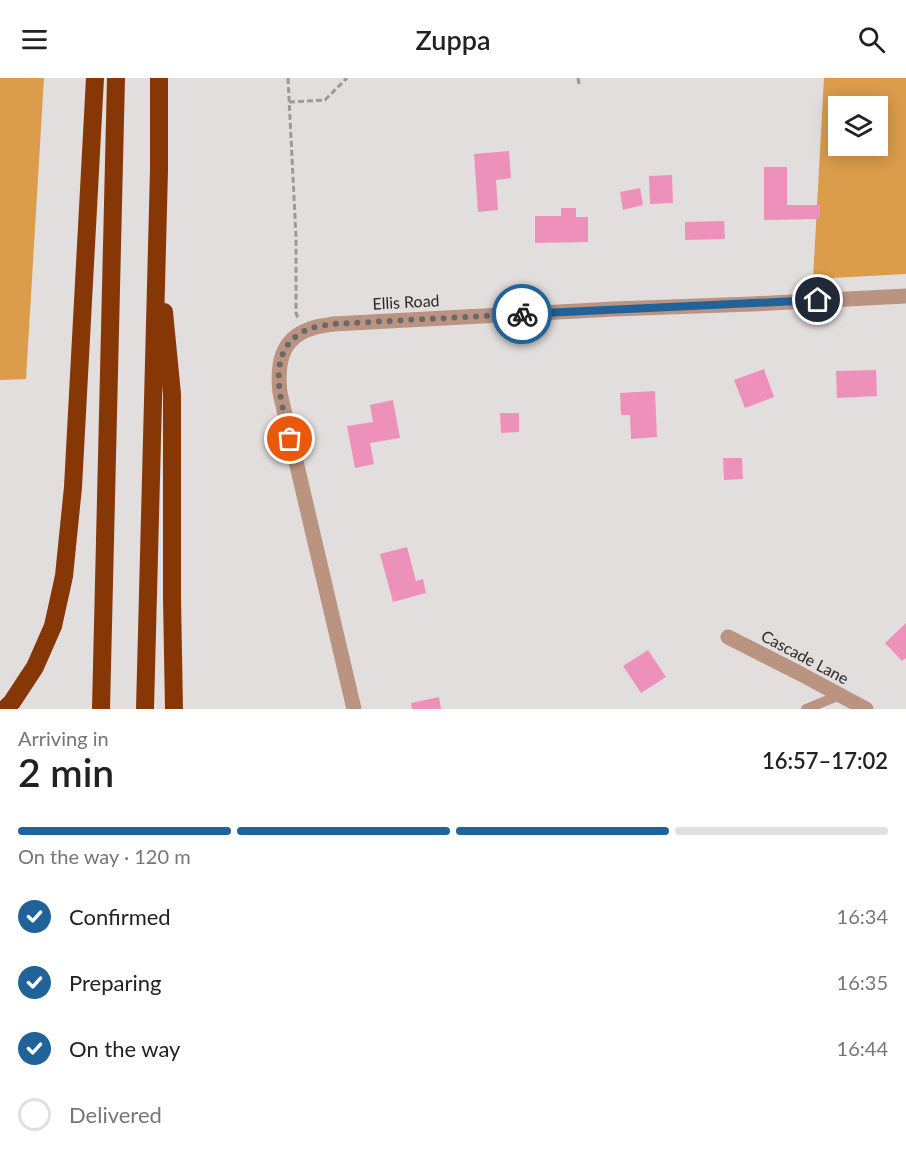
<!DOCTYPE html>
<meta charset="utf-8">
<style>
:root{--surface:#fff;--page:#f2f2f2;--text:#222;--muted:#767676;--line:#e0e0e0;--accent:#216298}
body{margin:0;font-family:Lato,sans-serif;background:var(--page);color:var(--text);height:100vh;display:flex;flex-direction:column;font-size:22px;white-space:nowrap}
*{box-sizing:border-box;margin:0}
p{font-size:20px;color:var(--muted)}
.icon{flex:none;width:33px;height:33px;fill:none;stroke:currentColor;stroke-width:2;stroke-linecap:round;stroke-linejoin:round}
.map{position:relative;height:631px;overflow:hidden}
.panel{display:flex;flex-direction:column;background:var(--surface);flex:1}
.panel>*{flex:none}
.fabs{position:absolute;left:828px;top:18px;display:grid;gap:12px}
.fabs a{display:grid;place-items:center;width:60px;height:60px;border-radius:0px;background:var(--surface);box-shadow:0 3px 15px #0003;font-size:30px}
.pin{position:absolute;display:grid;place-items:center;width:51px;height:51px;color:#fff;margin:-26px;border:3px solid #fff;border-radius:50%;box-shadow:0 2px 6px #0007}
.courier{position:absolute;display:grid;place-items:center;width:60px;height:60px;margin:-30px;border:4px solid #216298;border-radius:50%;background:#fff;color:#222;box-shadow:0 2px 8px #0007}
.summary em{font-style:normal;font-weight:600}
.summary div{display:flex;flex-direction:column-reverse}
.summary{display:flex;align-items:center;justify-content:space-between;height:102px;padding:0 18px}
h1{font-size:39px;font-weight:600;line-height:45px}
.bar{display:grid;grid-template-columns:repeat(4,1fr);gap:9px 6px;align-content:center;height:72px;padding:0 18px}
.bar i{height:8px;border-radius:4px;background:var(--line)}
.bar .selected{background:var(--accent)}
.bar p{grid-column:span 4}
ol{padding:0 18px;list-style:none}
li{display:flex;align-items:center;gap:18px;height:66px}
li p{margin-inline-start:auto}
li .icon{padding:6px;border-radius:50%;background:var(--accent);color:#fff;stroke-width:4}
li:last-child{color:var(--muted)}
li i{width:33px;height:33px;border:3px solid var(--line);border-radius:50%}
header{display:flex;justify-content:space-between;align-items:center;height:78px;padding:0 18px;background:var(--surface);font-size:27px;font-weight:600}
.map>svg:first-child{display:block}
.forest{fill:#db9c4b;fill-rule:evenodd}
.building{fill:#ee91ba}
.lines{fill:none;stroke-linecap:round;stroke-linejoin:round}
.path{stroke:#9c9999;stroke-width:3;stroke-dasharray:6 3;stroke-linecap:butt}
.service{stroke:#bb9381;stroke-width:10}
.minor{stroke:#bb9381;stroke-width:15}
.tertiary{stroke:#bb9381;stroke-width:15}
.motorway{stroke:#873706;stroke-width:18}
.done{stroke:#6a6868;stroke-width:6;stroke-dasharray:0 10.8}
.route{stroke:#216298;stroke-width:8}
.labels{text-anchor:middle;stroke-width:4.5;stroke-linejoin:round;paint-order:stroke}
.street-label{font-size:16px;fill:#2a2929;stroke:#e2dede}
</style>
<header><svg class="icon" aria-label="menu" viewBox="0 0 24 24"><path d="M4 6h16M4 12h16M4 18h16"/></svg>Zuppa<svg class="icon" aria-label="search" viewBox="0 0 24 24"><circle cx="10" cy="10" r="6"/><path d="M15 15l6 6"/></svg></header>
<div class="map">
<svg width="906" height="631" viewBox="0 0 906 631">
<rect width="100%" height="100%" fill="#e2dede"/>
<g class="forest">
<polygon points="0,0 44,0 26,301 0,302"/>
<path d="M824 0H906V196L813 201ZM838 28H878V68H838Z"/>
</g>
<g class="building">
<polygon points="509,73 511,100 496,102 498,132 478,134 474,76"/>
<polygon points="764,89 787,89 787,127 820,127 820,141 764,142"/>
<polygon points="672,97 673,125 650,126 649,98"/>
<polygon points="640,110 643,127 623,132 620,114"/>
<polygon points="561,130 576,130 576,139 588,139 588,164 535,165 535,138 561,138"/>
<polygon points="724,143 725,161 685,162 685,144"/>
<polygon points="764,291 774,319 745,330 734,302"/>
<polygon points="876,292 877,318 837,320 836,293"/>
<polygon points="655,313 657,359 631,361 630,337 621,337 620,315"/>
<polygon points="393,322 400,360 370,365 374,386 355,390 347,348 373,344 370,327"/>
<polygon points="500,335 519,335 519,354 501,355"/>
<polygon points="723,380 742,380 743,401 724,402"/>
<polygon points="407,469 416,503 423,501 426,515 393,524 380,476"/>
<polygon points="906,545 906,580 902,583 885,565"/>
<polygon points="648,572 666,599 641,615 623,588"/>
<polygon points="439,619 441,631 412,631 411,625"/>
</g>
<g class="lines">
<g class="path">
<polyline points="288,0 296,159 296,235 298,241"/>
<polyline points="578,0 579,6"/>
<polyline points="289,24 325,22 347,0"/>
</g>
<polyline class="service" points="806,631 840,617"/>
<polyline class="minor" points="728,559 799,595 866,631"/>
<path class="tertiary" d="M354 631 280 315C277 288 280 261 310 251 317 248 326 247 333 246L614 231 752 226 906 218"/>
<g class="motorway">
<polyline points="164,234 172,316 172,520 174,631"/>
<polyline points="5,631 12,624 35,589 53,548 64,498 73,409 95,0"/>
<polyline points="101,631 116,0"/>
<polyline points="145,631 159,92 159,0"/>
</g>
</g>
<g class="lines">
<path class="done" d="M290 361C283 329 265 280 298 257 308 249 321 248 333 246L522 236"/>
<polyline class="route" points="522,236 818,222"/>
</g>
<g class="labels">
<g class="street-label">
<text transform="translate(406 224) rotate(-3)" y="6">Ellis Road</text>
<text transform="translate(805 579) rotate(28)" y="6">Cascade Lane</text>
</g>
</g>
</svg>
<div class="fabs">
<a><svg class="icon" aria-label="layers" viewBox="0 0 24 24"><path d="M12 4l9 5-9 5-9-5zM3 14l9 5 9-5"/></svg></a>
</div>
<div class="pin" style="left:290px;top:361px;background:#ea580c"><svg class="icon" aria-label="bag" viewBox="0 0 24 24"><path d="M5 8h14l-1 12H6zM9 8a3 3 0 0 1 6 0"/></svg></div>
<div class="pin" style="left:818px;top:222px;background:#1f2937"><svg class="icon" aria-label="home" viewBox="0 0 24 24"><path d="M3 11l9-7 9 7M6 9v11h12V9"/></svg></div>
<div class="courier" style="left:522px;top:236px"><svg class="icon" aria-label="bike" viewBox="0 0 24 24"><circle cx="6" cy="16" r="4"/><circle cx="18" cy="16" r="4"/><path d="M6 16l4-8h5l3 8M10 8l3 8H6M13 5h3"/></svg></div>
</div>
<section class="panel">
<div class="summary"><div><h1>2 min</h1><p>Arriving in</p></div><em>16:57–17:02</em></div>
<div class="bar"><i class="selected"></i><i class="selected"></i><i class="selected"></i><i></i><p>On the way · 120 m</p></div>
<ol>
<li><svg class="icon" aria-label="check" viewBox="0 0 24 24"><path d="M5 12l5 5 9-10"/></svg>Confirmed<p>16:34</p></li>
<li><svg class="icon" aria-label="check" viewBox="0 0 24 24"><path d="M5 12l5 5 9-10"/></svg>Preparing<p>16:35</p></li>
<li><svg class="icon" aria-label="check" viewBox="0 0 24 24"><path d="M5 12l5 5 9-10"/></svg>On the way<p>16:44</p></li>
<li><i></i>Delivered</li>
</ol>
</section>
